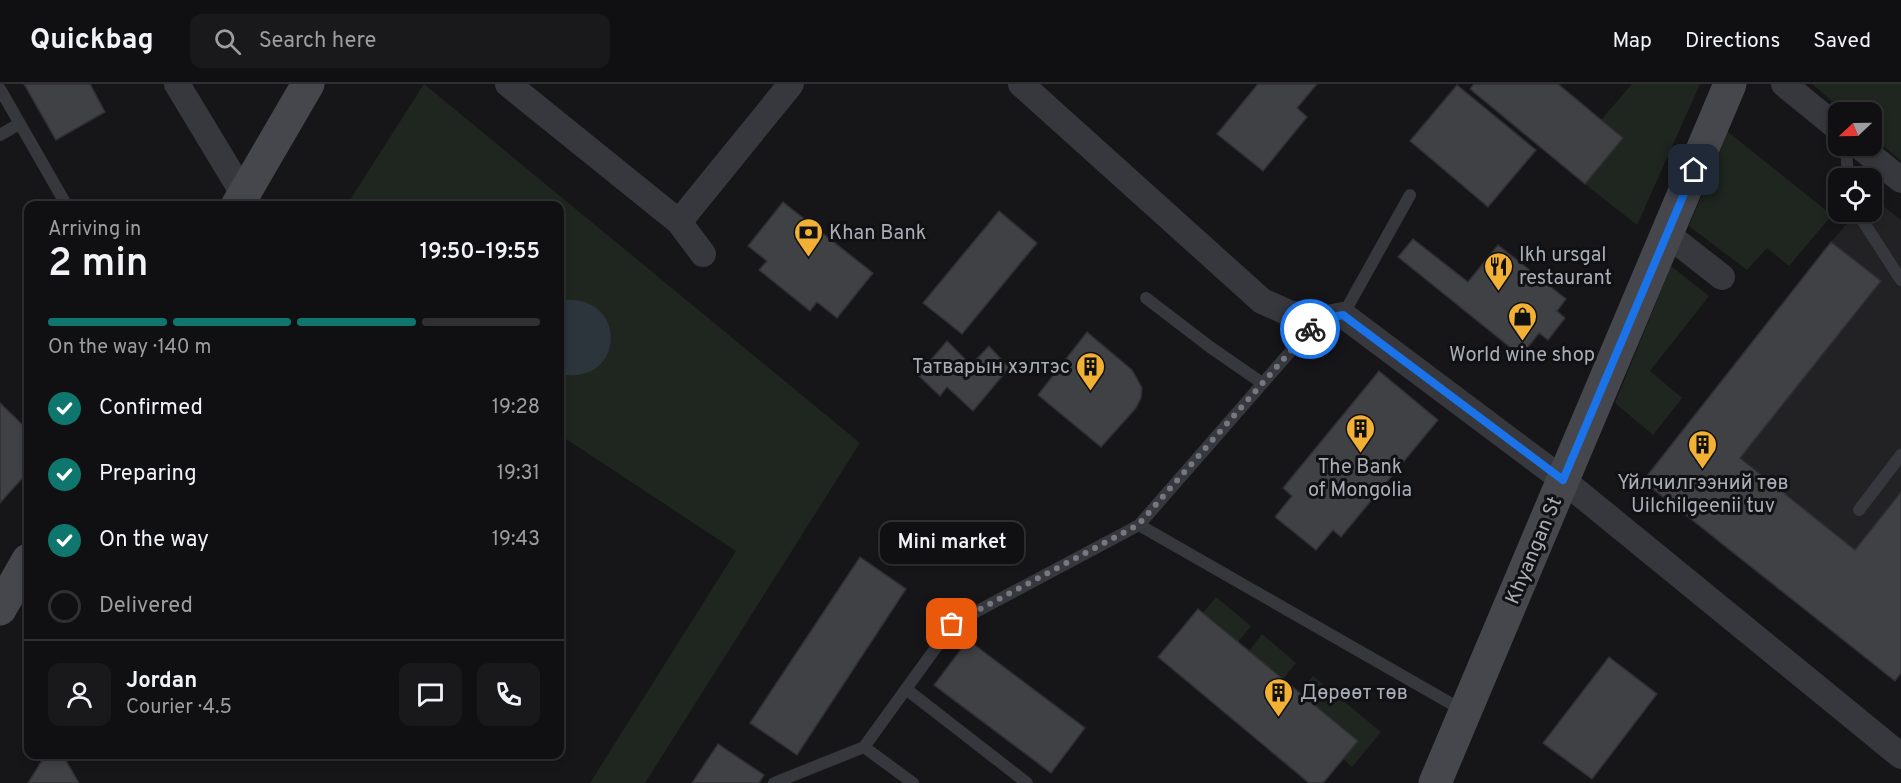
<!DOCTYPE html>
<meta charset="utf-8">
<style>
:root{--surface:#101012;--page:#19191b;--text:#f1f3f6;--muted:#9c9d9f;--line:#303032;--accent:#0f766e}
body{margin:0;font-family:Overpass,sans-serif;background:var(--page);color:var(--text);height:100vh;display:flex;flex-direction:column;font-size:22px;white-space:nowrap}
*{box-sizing:border-box;margin:0}
p{font-size:20px;color:var(--muted)}
.icon{flex:none;width:33px;height:33px;fill:none;stroke:currentColor;stroke-width:2;stroke-linecap:round;stroke-linejoin:round}
.map{position:relative;flex:1;overflow:hidden}
.sheet{position:absolute;left:24px;top:117px;width:540px;height:558px;display:flex;flex-direction:column;background:var(--surface);border-radius:12px;box-shadow:0 3px 9px #0003,0 0 0 2px var(--line)}
.sheet>*{flex:none}
.needle{width:39px;rotate:248deg}
.tools{position:absolute;left:1828px;top:18px;display:grid;gap:12px}
.tools a{display:grid;place-items:center;width:54px;height:54px;border-radius:12px;background:var(--surface);box-shadow:0 3px 9px #0003,0 0 0 2px var(--line);font-size:30px}
.pin{position:absolute;display:grid;place-items:center;width:51px;height:51px;color:#fff;margin:-26px;border-radius:12px;box-shadow:0 3px 9px #0006}
.courier{position:absolute;display:grid;place-items:center;width:60px;height:60px;margin:-30px;border:4px solid #1a73e8;border-radius:50%;background:#fff;color:#222;box-shadow:0 2px 8px #0007}
.bubble{position:absolute;height:42px;border-radius:12px;background:var(--surface);box-shadow:0 3px 9px #0003,0 0 0 2px var(--line);font-size:20px;font-weight:600;line-height:42px;text-align:center}
.summary em{font-style:normal;font-weight:600}
.summary div{display:flex;flex-direction:column-reverse}
.summary{display:flex;align-items:center;justify-content:space-between;height:102px;padding:0 24px}
h1{font-size:39px;font-weight:600;line-height:45px}
.bar{display:grid;grid-template-columns:repeat(4,1fr);gap:9px 6px;align-content:center;height:72px;padding:0 24px}
.bar i{height:8px;border-radius:4px;background:var(--line)}
.bar .selected{background:var(--accent)}
.bar p{grid-column:span 4}
.line{display:flex;align-items:center;gap:15px;padding:0 24px;border-top:2px solid var(--line)}
.line div{flex:1}
.round{display:grid;place-items:center;flex:none;width:63px;height:63px;border-radius:12px;background:var(--page)}
ol{padding:0 24px;list-style:none}
li{display:flex;align-items:center;gap:18px;height:66px}
li p{margin-inline-start:auto}
li .icon{padding:6px;border-radius:50%;background:var(--accent);color:#fff;stroke-width:4}
li:last-child{color:var(--muted)}
li i{width:33px;height:33px;border:3px solid var(--line);border-radius:50%}
header{display:flex;align-items:center;gap:36px;box-sizing:border-box;height:84px;padding:0 30px;background:var(--surface);border-bottom:2px solid var(--line)}
header strong{font-size:28px}
nav{display:flex;gap:33px;margin-inline-start:auto;font-size:21px}
.search{width:420px;height:54px;background:var(--page);display:flex;align-items:center;gap:15px;box-sizing:border-box;padding:0 21px;border-radius:12px;color:var(--muted);font-size:22px}
.map>svg:first-child{display:block}
.built{fill:#222225}
.green{fill:#1e261f}
.water{fill:#2c353c}
.building{fill:#404145;stroke:#303034;stroke-width:1.5}
.lines{fill:none;stroke-linecap:round;stroke-linejoin:round}
.lane{stroke:#37383d;stroke-width:12}
.street{stroke:#37383d;stroke-width:26}
.secondary{stroke:#45474d;stroke-width:33}
.done{stroke:#757880;stroke-width:6;stroke-dasharray:0 10.8}
.route{stroke:#1a73e8;stroke-width:8}
.labels{text-anchor:middle;stroke-width:6;stroke-linejoin:round;paint-order:stroke}
.poi-label{font-size:20px;fill:#a8adb8;stroke:#111113;text-anchor:start}
.street-label{font-size:20px;fill:#a8adb8;stroke:#111113}
</style>
<header>
<strong>Quickbag</strong>
<div class="search"><svg class="icon" aria-label="search" viewBox="0 0 24 24"><circle cx="10" cy="10" r="6"/><path d="M15 15l6 6"/></svg>Search here</div>
<nav><a>Map</a><a>Directions</a><a>Saved</a></nav>
</header>
<div class="map">
<svg width="1901" height="699" viewBox="0 0 1901 699">
<rect width="100%" height="100%" fill="#161618"/>
<polygon class="built" points="1872,113 1901,136 1901,408 1855,466 1740,374 1880,198 1831,158 1857,128 1872,128"/>
<g class="green">
<polygon points="424,0 860,359 645,699 590,699 736,467 560,351 560,122 346,122"/>
<polygon points="1632,0 1700,0 1637,141 1585,100 1623,54 1601,36"/>
<polygon points="1812,0 1901,0 1901,77 1872,52 1872,28 1845,28"/>
<polygon points="1728,48 1832,131 1789,182 1767,164 1747,186 1689,142"/>
<polygon points="1671,182 1709,212 1650,287 1682,314 1653,351 1615,319"/>
<polygon points="1216,513 1251,542 1238,558 1203,529"/>
<polygon points="1262,550 1296,579 1283,595 1249,567"/>
<polygon points="1313,592 1381,648 1352,683 1343,675 1299,609"/>
</g>
<path class="water" d="M564 216C630 212 624 303 560 290V218Z"/>
<g class="building">
<polygon points="24,0 90,0 105,28 56,56"/>
<polygon points="1258,0 1317,0 1297,24 1307,33 1263,87 1217,50"/>
<polygon points="1474,0 1558,0 1623,54 1585,100 1470,5"/>
<polygon points="1457,1 1536,66 1488,123 1410,57"/>
<polygon points="783,118 873,189 837,234 817,218 810,227 759,186 767,177 748,162"/>
<polygon points="999,127 1037,159 962,250 923,219"/>
<polygon points="1413,155 1468,198 1498,161 1566,215 1557,227 1565,234 1548,256 1539,249 1521,272 1398,173"/>
<polygon points="1831,158 1881,197 1740,374 1855,466 1901,408 1901,589 1895,597 1643,397"/>
<polygon points="1087,248 1132,286 1142,304 1141,314 1136,324 1101,363 1038,311"/>
<polygon points="947,257 971,281 989,262 1009,284 973,327 947,303 940,312 918,291"/>
<polygon points="1379,287 1438,336 1341,453 1333,446 1316,466 1275,433 1292,412 1283,404"/>
<polygon points="0,319 28,346 28,388 0,419"/>
<polygon points="860,473 906,505 797,671 750,639"/>
<polygon points="1198,525 1358,657 1323,699 1309,699 1158,573"/>
<polygon points="968,556 1085,644 1051,689 934,601"/>
<polygon points="1609,573 1657,610 1592,695 1543,659"/>
<polygon points="718,660 764,691 759,699 692,699"/>
<polygon points="46,670 62,670 79,699 28,699"/>
</g>
<g class="lines">
<g class="lane">
<polyline points="0,5 67,122"/>
<polyline points="0,51 19,40"/>
<polyline points="1846,62 1848,94"/>
<polyline points="1857,128 1901,196"/>
<polyline points="1146,214 1210,263 1262,299"/>
<polyline points="1343,231 1410,111"/>
<polyline points="1859,426 1901,371"/>
<polyline points="1139,441 1464,627"/>
<polyline points="906,605 1027,699"/>
<polyline points="864,663 913,699"/>
<polyline points="774,699 864,663 953,540 1139,441 1318,236"/>
</g>
<g class="street">
<polyline points="177,0 244,111"/>
<polyline points="508,0 679,138"/>
<polyline points="1021,0 1262,217 1289,229 1318,236 1343,231 1563,396 1901,672"/>
<polyline points="1784,0 1839,45"/>
<polyline points="1859,62 1901,96"/>
<polyline points="1667,150 1722,193"/>
<polyline points="703,170 679,138 791,0"/>
</g>
<g class="secondary">
<polyline points="237,122 308,0"/>
<polyline points="0,525 28,476"/>
<polyline points="1435,699 1730,0"/>
</g>
</g>
<g class="lines">
<polyline class="done" points="952,540 1138,441 1310,245"/>
<polyline class="route" points="1310,245 1318,236 1343,231 1563,396 1694,86"/>
</g>
<defs>
<symbol id="bank-pin" viewBox="-11 -11 22 30"><path d="M0 17L-7.5 6A9.5 9.5 0 1 1 7.5 6Z" fill="#f2b134" stroke="#111113"/><path d="M-6-4H6V4H-6ZM0-2.3a2.3 2.3 0 1 0 0 4.6a2.3 2.3 0 1 0 0-4.6Z" fill="#111"/></symbol>
<symbol id="restaurant-pin" viewBox="-11 -11 22 30"><path d="M0 17L-7.5 6A9.5 9.5 0 1 1 7.5 6Z" fill="#f2b134" stroke="#111113"/><path d="M-5-6h1v4h1v-4h1v4h1v-4h1v5L-1.5 .5V6h-2V.5L-5-1ZM5-6V6H3V1.5H1.5Q1.5-4 5-6Z" fill="#111"/></symbol>
<symbol id="shop-pin" viewBox="-11 -11 22 30"><path d="M0 17L-7.5 6A9.5 9.5 0 1 1 7.5 6Z" fill="#f2b134" stroke="#111113"/><path d="M-5-2.5h2.3a2.7 3.5 0 0 1 5.4 0H5L5.5 6h-11ZM-1.5-2.5h3a1.5 2.3 0 0 0-3 0Z" fill="#111"/></symbol>
<symbol id="building-pin" viewBox="-11 -11 22 30"><path d="M0 17L-7.5 6A9.5 9.5 0 1 1 7.5 6Z" fill="#f2b134" stroke="#111113"/><path d="M-4-6H4V6H1V3H-1V6H-4ZM-2.5-4.3h1.7v1.8h-1.7ZM.8-4.3h1.7v1.8H.8ZM-2.5-1h1.7V.8h-1.7ZM.8-1h1.7V.8H.8Z" fill="#111"/></symbol>
</defs>
<g fill-rule="evenodd">
<use href="#bank-pin" x="792" y="132" width="33" height="45"/>
<use href="#restaurant-pin" x="1482" y="166" width="33" height="45"/>
<use href="#shop-pin" x="1506" y="216" width="33" height="45"/>
<use href="#building-pin" x="1074" y="266" width="33" height="45"/>
<use href="#building-pin" x="1344" y="328" width="33" height="45"/>
<use href="#building-pin" x="1686" y="344" width="33" height="45"/>
<use href="#building-pin" x="1262" y="592" width="33" height="45"/>
</g>
<g class="labels">
<g class="poi-label">
<text x="829" y="155">Khan Bank</text>
<text x="1519" y="177">Ikh ursgal<tspan x="1519" dy="23">restaurant</tspan></text>
<text x="1522" y="277" text-anchor="middle">World wine shop</text>
<text x="1070" y="289" text-anchor="end">Татварын хэлтэс</text>
<text x="1360" y="389" text-anchor="middle">The Bank<tspan x="1360" dy="23">of Mongolia</tspan></text>
<text x="1703" y="405" text-anchor="middle">Үйлчилгээний төв<tspan x="1703" dy="23">Uilchilgeenii tuv</tspan></text>
<text x="1300" y="615">Дөрөөт төв</text>
</g>
<g class="street-label">
<text transform="translate(1533 466) rotate(-67)" y="7">Khyangan St</text>
</g>
</g>
</svg>
<div class="tools">
<a><svg class="needle" viewBox="-14 -14 28 28"><path d="M0-13l5 13h-10z" fill="#e53935"/><path d="M0 13l5-13h-10z" fill="#9c9d9f"/></svg></a>
<a><svg class="icon" aria-label="locate" viewBox="0 0 24 24"><circle cx="12" cy="12" r="6"/><path d="M12 2v4M12 18v4M2 12h4M18 12h4"/></svg></a>
</div>
<div class="pin" style="left:952px;top:540px;background:#ea580c"><svg class="icon" aria-label="bag" viewBox="0 0 24 24"><path d="M5 8h14l-1 12H6zM9 8a3 3 0 0 1 6 0"/></svg></div>
<div class="pin" style="left:1694px;top:86px;background:#1f2937"><svg class="icon" aria-label="home" viewBox="0 0 24 24"><path d="M3 11l9-7 9 7M6 9v11h12V9"/></svg></div>
<div class="courier" style="left:1310px;top:245px"><svg class="icon" aria-label="bike" viewBox="0 0 24 24"><circle cx="6" cy="16" r="4"/><circle cx="18" cy="16" r="4"/><path d="M6 16l4-8h5l3 8M10 8l3 8H6M13 5h3"/></svg></div>
<div class="bubble" style="left:880px;top:438px;width:144px">Mini market</div>
<section class="sheet">
<div class="summary"><div><h1>2 min</h1><p>Arriving in</p></div><em>19:50–19:55</em></div>
<div class="bar"><i class="selected"></i><i class="selected"></i><i class="selected"></i><i></i><p>On the way · 140 m</p></div>
<ol>
<li><svg class="icon" aria-label="check" viewBox="0 0 24 24"><path d="M5 12l5 5 9-10"/></svg>Confirmed<p>19:28</p></li>
<li><svg class="icon" aria-label="check" viewBox="0 0 24 24"><path d="M5 12l5 5 9-10"/></svg>Preparing<p>19:31</p></li>
<li><svg class="icon" aria-label="check" viewBox="0 0 24 24"><path d="M5 12l5 5 9-10"/></svg>On the way<p>19:43</p></li>
<li><i></i>Delivered</li>
</ol>
<div class="line" style="height:108px"><a class="round"><svg class="icon" aria-label="person" viewBox="0 0 24 24"><circle cx="12" cy="8" r="4"/><path d="M4 21q1-7 8-7t8 7"/></svg></a><div><b>Jordan</b><p>Courier · 4.5</p></div><a class="round"><svg class="icon" aria-label="chat" viewBox="0 0 24 24"><path d="M4 5h16v11H9l-5 4z"/></svg></a><a class="round"><svg class="icon" aria-label="phone" viewBox="0 0 24 24"><path d="M5 4h4l2 5-3 2q2 4 5 5l2-3 5 2v4C11 20 4 13 5 4z"/></svg></a></div>
</section>
</div>
